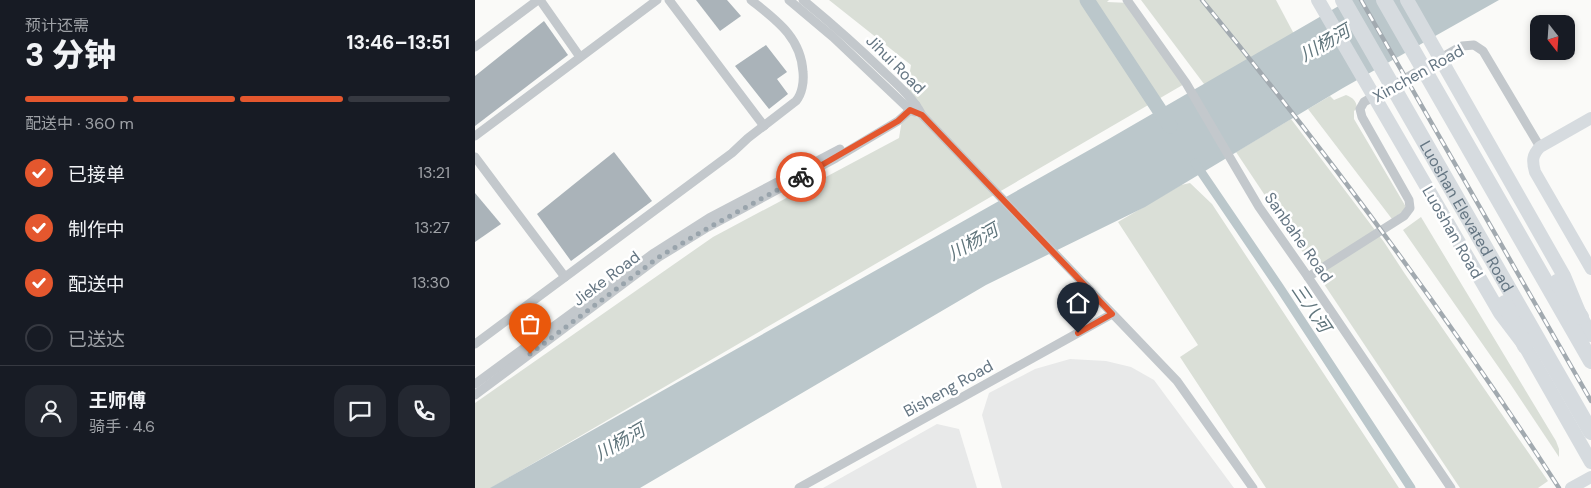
<!DOCTYPE html>
<html lang="zh">
<meta charset="utf-8">
<style>
:root{--surface:#171b24;--page:#242831;--text:#f1f3f6;--muted:#9ea1a6;--line:#363941;--accent:#e4572e}
body{margin:0;font-family:"DM Sans","Noto Sans SC",sans-serif;background:var(--page);color:var(--text);height:100vh;display:flex;flex-direction:column;font-size:19px;white-space:nowrap}
*{box-sizing:border-box;margin:0}
p{font-size:16px;color:var(--muted)}
.icon{flex:none;width:28px;height:28px;fill:none;stroke:currentColor;stroke-width:2;stroke-linecap:round;stroke-linejoin:round}
.map{position:relative;flex:1;overflow:hidden}
.details{display:flex;flex-direction:column;background:var(--surface);width:475px}
.details>*{flex:none}
.needle{width:32px;rotate:163deg}
.tools{position:absolute;left:1055px;top:15px;display:grid;gap:10px}
.tools a{display:grid;place-items:center;width:45px;height:45px;border-radius:10px;background:var(--surface);box-shadow:0 2px 8px #0003;font-size:25px}
.pin{position:absolute;display:grid;place-items:center;width:42px;height:42px;color:#fff;margin:-51px -21px;border-radius:50% 50% 50% 0;rotate:-45deg;box-shadow:0 0 5px #0007}
.pin .icon{rotate:45deg}
.courier{position:absolute;display:grid;place-items:center;width:50px;height:50px;margin:-25px;border:4px solid #e4572e;border-radius:50%;background:#fff;color:#222;box-shadow:0 1px 6px #0007}
.overview em{font-style:normal;font-weight:800}
.overview div{display:flex;flex-direction:column-reverse}
.overview{display:flex;align-items:center;justify-content:space-between;height:85px;padding:0 25px}
h1{font-size:32px;font-weight:800;line-height:38px}
.bar{display:grid;grid-template-columns:repeat(4,1fr);gap:8px 5px;align-content:center;height:60px;padding:0 25px}
.bar i{height:6px;border-radius:4px;background:var(--line)}
.bar .selected{background:var(--accent)}
.bar p{grid-column:span 4}
.line{display:flex;align-items:center;gap:12px;padding:0 25px;border-top:1px solid var(--line)}
.line div{flex:1}
.round{display:grid;place-items:center;flex:none;width:52px;height:52px;border-radius:15px;background:var(--page)}
ol{padding:0 25px;list-style:none}
li{display:flex;align-items:center;gap:15px;height:55px}
li p{margin-inline-start:auto}
li .icon{padding:5px;border-radius:50%;background:var(--accent);color:#fff;stroke-width:4}
li:last-child{color:var(--muted)}
li i{width:28px;height:28px;border:2px solid var(--line);border-radius:50%}
main{display:flex;flex:1;min-height:0}
.map>svg:first-child{display:block}
.built{fill:#e8e9e9}
.green{fill:#dadfd7}
.water{fill:#bbc7cb}
.lines{fill:none;stroke-linecap:round;stroke-linejoin:round}
.canal{stroke:#bbc7cb;stroke-width:9}
.river{stroke:#bbc7cb;stroke-width:15}
.building{fill:#aab3b9}
.street{stroke:#c3c8cc;stroke-width:9}
.secondary{stroke:#d6dbdf;stroke-width:12}
.primary{stroke:#d6dbdf;stroke-width:14}
.highway{stroke:#d6dbdf;stroke-width:16}
.rail-casing{stroke:#a2aab0;stroke-width:4.5}
.rail{stroke:#fff;stroke-width:2.5;stroke-dasharray:8;stroke-linecap:butt}
.done{stroke:#99a4ac;stroke-width:5;stroke-dasharray:0 9}
.route{stroke:#e4572e;stroke-width:6}
.labels{text-anchor:middle;stroke-width:5;stroke-linejoin:round;paint-order:stroke}
.street-label{font-size:16px;fill:#657683;stroke:#fff}
.water-label{font-size:18px;font-style:italic;fill:#60757c;stroke:#fff}
</style>
<main>
<section class="details">
<div class="overview"><div><h1>3 分钟</h1><p>预计还需</p></div><em>13:46–13:51</em></div>
<div class="bar"><i class="selected"></i><i class="selected"></i><i class="selected"></i><i></i><p>配送中 · 360 m</p></div>
<ol>
<li><svg class="icon" aria-label="check" viewBox="0 0 24 24"><path d="M5 12l5 5 9-10"/></svg>已接单<p>13:21</p></li>
<li><svg class="icon" aria-label="check" viewBox="0 0 24 24"><path d="M5 12l5 5 9-10"/></svg>制作中<p>13:27</p></li>
<li><svg class="icon" aria-label="check" viewBox="0 0 24 24"><path d="M5 12l5 5 9-10"/></svg>配送中<p>13:30</p></li>
<li><i></i>已送达</li>
</ol>
<div class="line" style="height:90px"><a class="round"><svg class="icon" aria-label="person" viewBox="0 0 24 24"><circle cx="12" cy="8" r="4"/><path d="M4 21q1-7 8-7t8 7"/></svg></a><div><b>王师傅</b><p>骑手 · 4.6</p></div><a class="round"><svg class="icon" aria-label="chat" viewBox="0 0 24 24"><path d="M4 5h16v11H9l-5 4z"/></svg></a><a class="round"><svg class="icon" aria-label="phone" viewBox="0 0 24 24"><path d="M5 4h4l2 5-3 2q2 4 5 5l2-3 5 2v4C11 20 4 13 5 4z"/></svg></a></div>
</section>
<div class="map">
<svg width="1116" height="488" viewBox="0 0 1116 488">
<rect width="100%" height="100%" fill="#fafaf8"/>
<g class="built">
<polygon points="595,359 631,361 656,367 679,380 759,488 527,488 507,415 514,393 560,369"/>
<polygon points="462,424 484,429 502,488 348,488"/>
</g>
<g class="green">
<polygon points="354,0 634,0 632,2 655,3 711,83 16,488 0,488 0,403 238,237 424,138 436,65"/>
<polygon points="666,0 801,0 819,34 732,88"/>
<path d="M871 95C878 98 881 100 882 108L879 111V119L931 207 927 212 917 219 833 109 855 96 859 100Z"/>
<polygon points="816,119 909,242 930,274 1073,481 1063,488 985,488 761,152"/>
<polygon points="715,183 737,204 924,488 791,488 705,357 723,345 643,222 706,185"/>
<polygon points="946,217 1081,441 1084,449 1084,457 1036,385 928,230"/>
</g>
<polygon class="water" points="874,0 1024,0 868,88 670,207 511,285 165,488 15,488 632,140"/>
<g class="lines">
<polyline class="canal" points="720,163 805,288 936,488"/>
<polyline class="river" points="612,0 695,126"/>
</g>
<g class="building">
<polygon points="221,0 252,0 266,16 245,31"/>
<polygon points="69,21 93,55 0,126 0,76"/>
<polygon points="291,45 312,72 302,79 313,94 294,109 260,66"/>
<polygon points="139,152 177,201 96,261 62,214"/>
<polygon points="0,193 26,224 0,242"/>
</g>
<g class="lines">
<g class="street">
<polyline points="65,0 105,57"/>
<polyline points="194,0 289,126"/>
<polyline points="314,0 358,37 435,110 440,112"/>
<path d="M328 0C356 23 383 47 409 72 423 85 438 98 447 115L702 381 778 488"/>
<polyline points="652,0 711,83 784,207 833,277 976,488"/>
<polyline points="0,47 63,0"/>
<polyline points="0,136 182,0"/>
<polyline points="0,157 90,277"/>
<polyline points="833,277 929,216 935,208 934,200 887,117 885,109 889,102 987,46 999,45 1008,51 1065,147"/>
<path d="M0 344 257 153 273 138 321 101C327 94 329 82 328 72 326 37 301 20 276 0"/>
<polyline points="0,384 179,253 234,218 365,149"/>
<polyline points="0,395 184,257 233,227 361,158 423,121 441,105"/>
<polyline points="324,488 637,314"/>
</g>
<g class="secondary">
<path d="M1116 118 1065 147C1057 155 1057 161 1060 172L1116 269"/>
<polyline points="1096,488 1116,477"/>
</g>
<g class="primary">
<polyline points="843,0 1025,313 1050,346 1116,462"/>
<polyline points="932,0 1089,276 1106,317 1116,335"/>
</g>
<g class="highway">
<path id="s1" d="M868 0 1116 432"/>
<polyline points="909,0 1116,361"/>
<polyline points="1082,282 1106,317"/>
<polyline points="1030,303 1050,346"/>
</g>
<defs>
<g id="rail">
<path d="M727 0C855 156 975 319 1084 488"/>
<polyline points="886,0 1116,401"/>
</g>
</defs>
<use href="#rail" class="rail-casing"/>
<use href="#rail" class="rail"/>
</g>
<g class="lines">
<polyline class="done" points="55,354 184,257 233,228 326,177"/>
<polyline class="route" points="326,177 423,121 435,110 447,115 620,296 637,314 603,333"/>
</g>
<g class="labels">
<g class="street-label">
<text transform="translate(421 64) rotate(45)" y="6">Jihui Road</text>
<text transform="translate(943 73) rotate(-29)" y="6">Xinchen Road</text>
<text dy="6" stroke="none"><textPath href="#s1" startOffset="249">Luoshan Elevated Road</textPath></text>
<text transform="translate(978 232) rotate(60)" y="6">Luoshan Road</text>
<text transform="translate(824 237) rotate(55)" y="6">Sanbahe Road</text>
<text transform="translate(131 278) rotate(-37)" y="6">Jieke Road</text>
<text transform="translate(473 388) rotate(-29)" y="6">Bisheng Road</text>
</g>
<g class="water-label">
<text transform="translate(850 43) rotate(-30)" y="6">川杨河</text>
<text transform="translate(498 242) rotate(-30)" y="6">川杨河</text>
<text transform="translate(836 308) rotate(56)" y="6">三八河</text>
<text transform="translate(145 442) rotate(-30)" y="6">川杨河</text>
</g>
</g>
</svg>
<div class="tools">
<a><svg class="needle" viewBox="-14 -14 28 28"><path d="M0-13l5 13h-10z" fill="#e53935"/><path d="M0 13l5-13h-10z" fill="#9ea1a6"/></svg></a>
</div>
<div class="pin" style="left:55px;top:354px;background:#ea580c"><svg class="icon" aria-label="bag" viewBox="0 0 24 24"><path d="M5 8h14l-1 12H6zM9 8a3 3 0 0 1 6 0"/></svg></div>
<div class="pin" style="left:603px;top:333px;background:#1f2937"><svg class="icon" aria-label="home" viewBox="0 0 24 24"><path d="M3 11l9-7 9 7M6 9v11h12V9"/></svg></div>
<div class="courier" style="left:326px;top:177px"><svg class="icon" aria-label="bike" viewBox="0 0 24 24"><circle cx="6" cy="16" r="4"/><circle cx="18" cy="16" r="4"/><path d="M6 16l4-8h5l3 8M10 8l3 8H6M13 5h3"/></svg></div>
</div>
</main>
